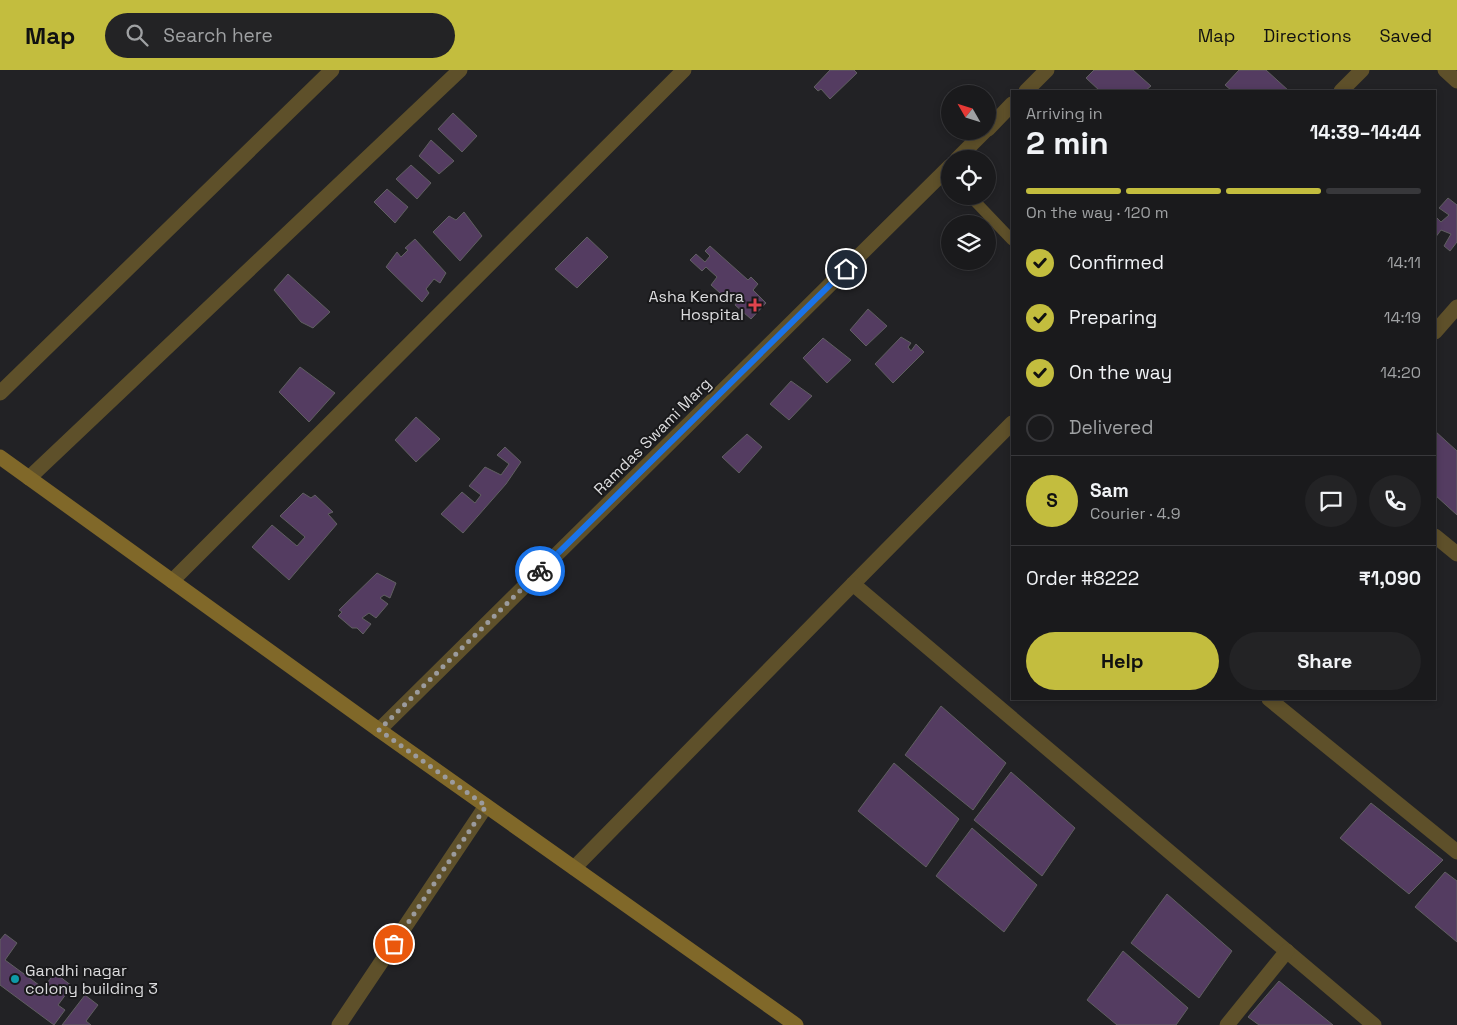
<!DOCTYPE html>
<meta charset="utf-8">
<style>
:root{--surface:#1a1a1c;--page:#232325;--text:#f1f3f6;--muted:#9fa1a3;--line:#38383b;--accent:#c3bd3e}
body{margin:0;font-family:"Space Grotesk",sans-serif;background:var(--page);color:var(--text);height:100vh;display:flex;flex-direction:column;font-size:19px;white-space:nowrap}
*{box-sizing:border-box;margin:0}
p{font-size:16px;color:var(--muted)}
.icon{flex:none;width:28px;height:28px;fill:none;stroke:currentColor;stroke-width:2;stroke-linecap:round;stroke-linejoin:round}
.map{position:relative;flex:1;overflow:hidden}
.drawer{position:absolute;left:1011px;top:20px;width:425px;height:610px;display:flex;flex-direction:column;background:var(--surface);border-radius:0px;box-shadow:0 2px 8px #0003,0 0 0 1px var(--line)}
.drawer>*{flex:none}
.needle{width:32px;rotate:309deg}
.fabs{position:absolute;left:941px;top:15px;display:grid;gap:10px}
.fabs a{display:grid;place-items:center;width:55px;height:55px;border-radius:50%;background:var(--surface);box-shadow:0 2px 8px #0003,0 0 0 1px var(--line);font-size:25px}
.pin{position:absolute;display:grid;place-items:center;width:42px;height:42px;color:#fff;margin:-21px;border:2px solid #fff;border-radius:50%;box-shadow:0 1px 5px #0007}
.courier{position:absolute;display:grid;place-items:center;width:50px;height:50px;margin:-25px;border:4px solid #1a73e8;border-radius:50%;background:#fff;color:#222;box-shadow:0 1px 6px #0007}
.summary em{font-style:normal;font-weight:700}
.summary div{display:flex;flex-direction:column-reverse}
.summary{display:flex;align-items:center;justify-content:space-between;height:85px;padding:0 15px}
h1{font-size:32px;font-weight:700;line-height:38px}
.bar{display:grid;grid-template-columns:repeat(4,1fr);gap:8px 5px;align-content:center;height:60px;padding:0 15px}
.bar i{height:6px;border-radius:4px;background:var(--line)}
.bar .on{background:var(--accent)}
.bar p{grid-column:span 4}
.line{display:flex;align-items:center;gap:12px;padding:0 15px;border-top:1px solid var(--line)}
.line div{flex:1}
.round{display:grid;place-items:center;flex:none;width:52px;height:52px;border-radius:26px;background:var(--page)}
ol{padding:0 15px;list-style:none}
li{display:flex;align-items:center;gap:15px;height:55px}
li p{margin-inline-start:auto}
li .icon{padding:5px;border-radius:50%;background:var(--accent);color:#111;stroke-width:4}
li:last-child{color:var(--muted)}
li i{width:28px;height:28px;border:2px solid var(--line);border-radius:50%}
.cta{display:flex;gap:10px;margin-top:auto;padding:10px 15px}
.cta a{flex:1;height:58px;border-radius:30px;background:var(--accent);color:#111;font-size:20px;font-weight:700;line-height:58px;text-align:center}
.cta a+a{background:var(--page);color:var(--text)}
header{display:flex;align-items:center;gap:30px;box-sizing:border-box;height:70px;padding:0 25px;background:var(--accent);color:#111}
header strong{font-size:24px}
nav{display:flex;gap:28px;margin-inline-start:auto;font-size:18px}
.search{width:350px;height:45px;background:var(--page);display:flex;align-items:center;gap:12px;box-sizing:border-box;padding:0 18px;border-radius:28px;color:var(--muted);font-size:19px}
.map>svg:first-child{display:block}
.building{fill:#543c61;stroke:#605f61}
.lines{fill:none;stroke-linecap:round;stroke-linejoin:round}
.service{stroke:#5e502a;stroke-width:11}
.minor{stroke:#5e502a;stroke-width:15}
.tertiary{stroke:#5e502a;stroke-width:15}
.secondary{stroke:#806829;stroke-width:15}
.done{stroke:#9b9b9d;stroke-width:5;stroke-dasharray:0 9}
.route{stroke:#1a73e8;stroke-width:6}
.health-dot{fill:#e0444e;stroke:#19191b;stroke-width:2}
.culture-dot{fill:#0f9aa8;stroke:#19191b;stroke-width:2}
.labels{text-anchor:middle;stroke-width:4;stroke-linejoin:round;paint-order:stroke}
.poi-label{font-size:16px;fill:#dcdcde;stroke:#19191b;text-anchor:end}
.street-label{font-size:16px;fill:#dcdcde;stroke:#19191b}
</style>
<header>
<strong>Map</strong>
<div class="search"><svg class="icon" aria-label="search" viewBox="0 0 24 24"><circle cx="10" cy="10" r="6"/><path d="M15 15l6 6"/></svg>Search here</div>
<nav><a>Map</a><a>Directions</a><a>Saved</a></nav>
</header>
<div class="map">
<svg width="1457" height="955" viewBox="0 0 1457 955">
<rect width="100%" height="100%" fill="#222225"/>
<g class="building">
<polygon points="830,0 854,0 857,3 830,29 821,19 818,21 814,17"/>
<polygon points="1094,0 1133,0 1151,16 1145,21 1100,21 1086,8"/>
<polygon points="1239,0 1266,0 1289,21 1232,21 1225,15"/>
<polygon points="453,43 477,66 462,82 438,59"/>
<polygon points="431,70 454,91 439,104 419,86"/>
<polygon points="411,95 431,113 417,129 396,109"/>
<polygon points="387,119 408,137 395,153 374,132"/>
<polygon points="1448,128 1457,135 1457,172 1450,181 1444,176 1451,164 1441,160 1435,168 1435,146 1441,152 1449,145 1439,138"/>
<polygon points="464,142 482,166 460,191 433,162 449,146 456,150"/>
<polygon points="587,167 608,187 577,218 555,199"/>
<polygon points="415,169 446,203 440,213 434,209 426,219 429,223 422,232 386,197 397,182 401,187 408,180 405,178"/>
<polygon points="710,176 748,210 751,207 758,214 753,220 766,233 751,249 735,235 738,231 734,227 730,232 711,215 717,207 706,197 702,201 690,190 696,184 705,192 710,186 705,181"/>
<polygon points="288,204 330,242 313,258 301,252 274,220"/>
<polygon points="868,239 887,256 866,276 850,260"/>
<polygon points="901,267 911,273 908,277 911,281 916,274 924,282 893,313 875,294"/>
<polygon points="823,268 851,290 827,313 803,288"/>
<polygon points="300,297 335,323 309,352 279,322"/>
<polygon points="791,311 812,326 789,350 770,334"/>
<polygon points="416,347 440,369 416,392 395,370"/>
<polygon points="1435,361 1457,381 1457,445 1435,425"/>
<polygon points="747,364 762,377 739,403 722,387"/>
<polygon points="505,377 521,392 506,414 463,463 441,444 462,422 475,433 481,425 469,416 485,397 501,405 509,394 497,385"/>
<polygon points="303,423 311,428 315,425 333,442 328,444 337,454 289,510 252,477 272,455 297,476 305,467 280,446"/>
<polygon points="377,503 396,513 390,528 384,525 380,528 388,534 376,548 369,543 362,548 371,554 363,564 357,558 352,558 338,546 342,542 339,540"/>
<polygon points="941,636 1006,693 973,740 905,685"/>
<polygon points="894,693 959,749 926,797 858,741"/>
<polygon points="1011,702 1075,758 1042,806 974,750"/>
<polygon points="1371,733 1443,790 1409,824 1340,768"/>
<polygon points="972,758 1037,815 1004,862 936,806"/>
<polygon points="1445,802 1457,811 1457,872 1415,837"/>
<polygon points="1167,824 1232,881 1199,928 1131,873"/>
<polygon points="5,864 17,873 5,890 43,918 55,903 72,916 58,935 65,940 54,955 0,915 0,870"/>
<polygon points="1123,881 1188,938 1176,955 1117,955 1087,930"/>
<polygon points="1279,911 1333,955 1259,955 1248,947"/>
<polygon points="85,925 98,935 86,951 91,955 62,955"/>
</g>
<g class="lines">
<polyline class="service" points="970,126 1012,170"/>
<g class="minor">
<polyline points="1445,0 1457,11"/>
<polyline points="1026,21 1047,0"/>
<polyline points="1341,21 1362,0"/>
<polyline points="988,59 1012,34"/>
<polyline points="957,89 985,61"/>
<polyline points="1435,262 1457,237"/>
<polyline points="0,323 332,0"/>
<polyline points="29,408 460,0"/>
<polyline points="1435,466 1457,484"/>
<polyline points="172,511 684,0"/>
<polyline points="853,514 1012,353"/>
<polyline points="1269,629 1457,782"/>
<polyline points="379,660 950,96"/>
<polyline points="574,798 853,514 1374,955"/>
<polyline points="1227,955 1287,881"/>
</g>
<polyline class="tertiary" points="339,955 486,736"/>
<polyline class="secondary" points="0,387 379,660 796,955"/>
</g>
<g class="lines">
<polyline class="done" points="394,874 486,736 379,660 540,501"/>
<polyline class="route" points="540,501 846,199"/>
</g>
<path class="health-dot" d="M752.5 227.5h5v5h5v5h-5v5h-5v-5h-5v-5h5z"/>
<circle class="culture-dot" cx="15" cy="909" r="5"/>
<g class="labels">
<g class="poi-label">
<text x="744" y="232">Asha Kendra<tspan x="744" dy="18">Hospital</tspan></text>
<text x="25" y="906" text-anchor="start">Gandhi nagar<tspan x="25" dy="18">colony building 3</tspan></text>
</g>
<g class="street-label">
<text transform="translate(652 366) rotate(-45)" y="6">Ramdas Swami Marg</text>
</g>
</g>
</svg>
<div class="fabs">
<a><svg class="needle" viewBox="-14 -14 28 28"><path d="M0-13l5 13h-10z" fill="#e53935"/><path d="M0 13l5-13h-10z" fill="#9fa1a3"/></svg></a>
<a><svg class="icon" aria-label="locate" viewBox="0 0 24 24"><circle cx="12" cy="12" r="6"/><path d="M12 2v4M12 18v4M2 12h4M18 12h4"/></svg></a>
<a><svg class="icon" aria-label="layers" viewBox="0 0 24 24"><path d="M12 4l9 5-9 5-9-5zM3 14l9 5 9-5"/></svg></a>
</div>
<div class="pin" style="left:394px;top:874px;background:#ea580c"><svg class="icon" aria-label="bag" viewBox="0 0 24 24"><path d="M5 8h14l-1 12H6zM9 8a3 3 0 0 1 6 0"/></svg></div>
<div class="pin" style="left:846px;top:199px;background:#1f2937"><svg class="icon" aria-label="home" viewBox="0 0 24 24"><path d="M3 11l9-7 9 7M6 9v11h12V9"/></svg></div>
<div class="courier" style="left:540px;top:501px"><svg class="icon" aria-label="bike" viewBox="0 0 24 24"><circle cx="6" cy="16" r="4"/><circle cx="18" cy="16" r="4"/><path d="M6 16l4-8h5l3 8M10 8l3 8H6M13 5h3"/></svg></div>
<section class="drawer">
<div class="summary"><div><h1>2 min</h1><p>Arriving in</p></div><em>14:39–14:44</em></div>
<div class="bar"><i class="on"></i><i class="on"></i><i class="on"></i><i></i><p>On the way · 120 m</p></div>
<ol>
<li><svg class="icon" aria-label="check" viewBox="0 0 24 24"><path d="M5 12l5 5 9-10"/></svg>Confirmed<p>14:11</p></li>
<li><svg class="icon" aria-label="check" viewBox="0 0 24 24"><path d="M5 12l5 5 9-10"/></svg>Preparing<p>14:19</p></li>
<li><svg class="icon" aria-label="check" viewBox="0 0 24 24"><path d="M5 12l5 5 9-10"/></svg>On the way<p>14:20</p></li>
<li><i></i>Delivered</li>
</ol>
<div class="line" style="height:90px"><b class="round" style="background:var(--accent);color:#111">S</b><div><b>Sam</b><p>Courier · 4.9</p></div><a class="round"><svg class="icon" aria-label="chat" viewBox="0 0 24 24"><path d="M4 5h16v11H9l-5 4z"/></svg></a><a class="round"><svg class="icon" aria-label="phone" viewBox="0 0 24 24"><path d="M5 4h4l2 5-3 2q2 4 5 5l2-3 5 2v4C11 20 4 13 5 4z"/></svg></a></div>
<div class="line" style="height:65px"><div>Order #8222</div><b>₹1,090</b></div>
<div class="cta"><a>Help</a><a>Share</a></div>
</section>
</div>
